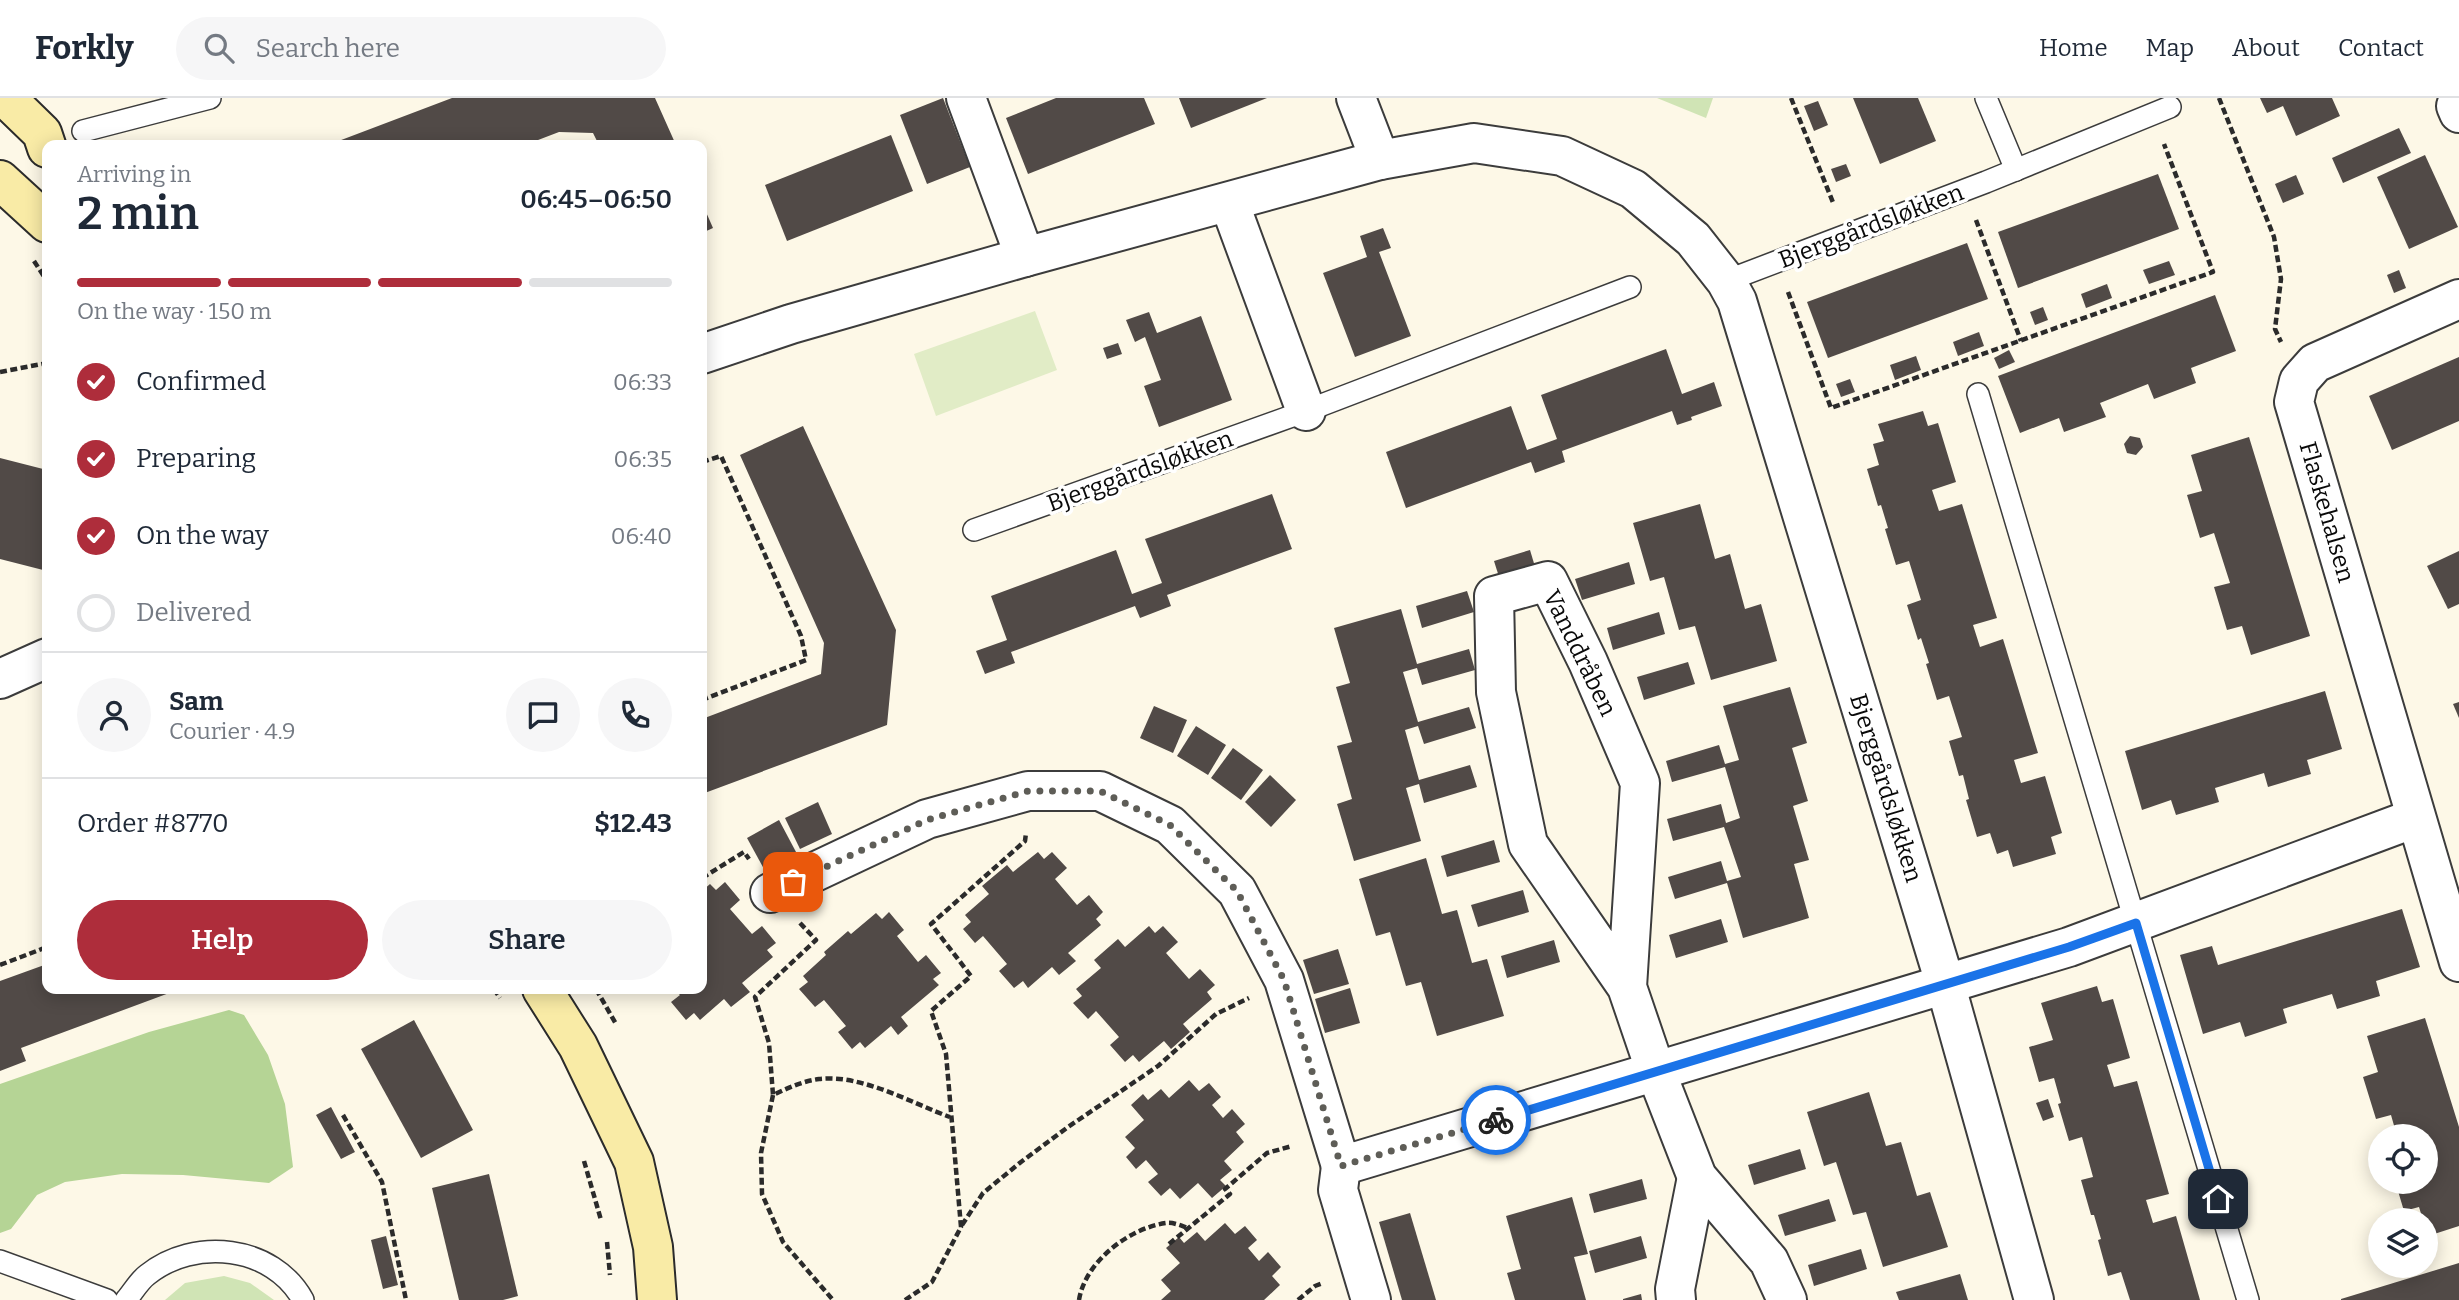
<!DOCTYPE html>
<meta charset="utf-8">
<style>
:root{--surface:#fff;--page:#f6f6f7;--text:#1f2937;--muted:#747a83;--line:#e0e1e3;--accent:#ae2d3b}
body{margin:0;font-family:Bitter,serif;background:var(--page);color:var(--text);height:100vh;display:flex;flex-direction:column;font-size:26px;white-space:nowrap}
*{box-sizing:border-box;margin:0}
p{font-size:23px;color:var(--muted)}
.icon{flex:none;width:38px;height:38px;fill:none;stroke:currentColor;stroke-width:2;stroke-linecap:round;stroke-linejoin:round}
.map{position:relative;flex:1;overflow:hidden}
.details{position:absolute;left:42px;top:42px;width:665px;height:854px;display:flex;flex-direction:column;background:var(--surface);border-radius:14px;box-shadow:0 4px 18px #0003}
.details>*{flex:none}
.buttons{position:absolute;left:2368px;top:1026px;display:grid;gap:14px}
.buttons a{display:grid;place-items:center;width:70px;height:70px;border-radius:50%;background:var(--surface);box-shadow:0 4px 18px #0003;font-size:35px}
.pin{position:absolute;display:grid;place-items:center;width:60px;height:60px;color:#fff;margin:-30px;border-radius:14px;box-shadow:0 4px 10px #0006}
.courier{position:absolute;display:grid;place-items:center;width:70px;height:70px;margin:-35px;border:5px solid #1a73e8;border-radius:50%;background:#fff;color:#222;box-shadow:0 2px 9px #0007}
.head em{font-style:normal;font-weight:600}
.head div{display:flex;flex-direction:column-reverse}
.head{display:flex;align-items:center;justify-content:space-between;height:119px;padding:0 35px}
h1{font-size:46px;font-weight:600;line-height:52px}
.bar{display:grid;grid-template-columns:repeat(4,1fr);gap:10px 7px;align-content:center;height:84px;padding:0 35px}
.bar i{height:9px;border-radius:5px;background:var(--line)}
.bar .on{background:var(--accent)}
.bar p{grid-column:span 4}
.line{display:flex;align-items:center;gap:18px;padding:0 35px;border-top:2px solid var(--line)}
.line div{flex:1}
.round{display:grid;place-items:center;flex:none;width:74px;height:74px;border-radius:37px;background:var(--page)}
ol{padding:0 35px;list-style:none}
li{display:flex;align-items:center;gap:21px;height:77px}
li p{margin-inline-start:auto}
li .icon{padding:7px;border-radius:50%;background:var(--accent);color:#fff;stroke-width:4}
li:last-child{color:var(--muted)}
li i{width:38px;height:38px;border:4px solid var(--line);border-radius:50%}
.action{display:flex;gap:14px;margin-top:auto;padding:14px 35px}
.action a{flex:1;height:80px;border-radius:42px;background:var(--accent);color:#fff;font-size:28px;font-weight:600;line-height:80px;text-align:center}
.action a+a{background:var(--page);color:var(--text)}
header{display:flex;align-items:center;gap:42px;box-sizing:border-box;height:98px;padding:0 35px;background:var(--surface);border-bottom:2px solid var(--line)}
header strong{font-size:33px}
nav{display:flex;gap:38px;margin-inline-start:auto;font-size:24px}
.search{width:490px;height:63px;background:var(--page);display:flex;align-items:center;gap:18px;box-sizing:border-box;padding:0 24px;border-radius:38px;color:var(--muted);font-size:26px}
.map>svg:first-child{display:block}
.green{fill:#d0e4b5}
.forest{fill:#b5d495}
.pitch{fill:#e1ecc6}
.building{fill:#514a47}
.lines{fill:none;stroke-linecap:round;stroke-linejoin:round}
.lane-casing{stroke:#3c3c3c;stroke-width:24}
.street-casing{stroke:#3c3c3c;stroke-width:42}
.secondary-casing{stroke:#2b2b2b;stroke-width:42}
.path{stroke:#2b2b2b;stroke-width:4.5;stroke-dasharray:7 3.5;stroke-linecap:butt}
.lane{stroke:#fff;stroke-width:21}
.street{stroke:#fff;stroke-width:38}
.secondary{stroke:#f9eba6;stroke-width:38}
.done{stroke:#5e5d57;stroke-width:7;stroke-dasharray:0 12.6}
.route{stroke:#1a73e8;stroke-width:9}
.labels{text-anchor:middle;stroke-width:7;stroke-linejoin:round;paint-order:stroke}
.street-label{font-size:24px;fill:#090909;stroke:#fff}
</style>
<header>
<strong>Forkly</strong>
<div class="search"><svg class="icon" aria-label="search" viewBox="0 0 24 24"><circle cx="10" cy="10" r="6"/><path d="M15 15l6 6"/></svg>Search here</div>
<nav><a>Home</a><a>Map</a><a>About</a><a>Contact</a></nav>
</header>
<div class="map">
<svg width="2459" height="1202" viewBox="0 0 2459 1202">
<rect width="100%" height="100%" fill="#fdf8e7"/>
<g class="green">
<polygon points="1657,0 1713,0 1706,20"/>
<polygon points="224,1178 250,1185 274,1202 165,1202 185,1185"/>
</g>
<polygon class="forest" points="229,912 244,917 268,957 285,1006 293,1069 269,1085 183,1077 122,1076 65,1084 37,1097 11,1131 0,1135 0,986 149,934"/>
<polygon class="pitch" points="1035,213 1057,272 936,318 914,256"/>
<g class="building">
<polygon points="452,0 655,0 676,47 599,47 593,35 559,34 525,47 328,47"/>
<polygon points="943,0 970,69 927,86 900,17"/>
<polygon points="1056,0 1144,0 1155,26 1028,76 1006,20"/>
<polygon points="1179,0 1267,0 1191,30"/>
<polygon points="1853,0 1918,0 1936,43 1880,66"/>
<polygon points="2260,0 2332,0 2340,18 2296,38 2283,8 2267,15"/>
<polygon points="1818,3 1828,27 1814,33 1804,8"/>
<polygon points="2399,30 2411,55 2343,85 2332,60"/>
<polygon points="891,37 913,93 787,143 765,87"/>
<polygon points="2425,57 2458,129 2409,151 2377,79"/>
<polygon points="1846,66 1851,78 1836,84 1831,71"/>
<polygon points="2158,76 2179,131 2018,190 1998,134"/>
<polygon points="2296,77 2304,96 2283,105 2275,86"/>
<polygon points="702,105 713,130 702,135"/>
<polygon points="1383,130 1391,150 1379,154 1411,238 1355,259 1323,175 1367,159 1360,138"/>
<polygon points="1967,145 1988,201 1828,260 1807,204"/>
<polygon points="2169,163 2175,177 2149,186 2143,172"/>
<polygon points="2399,172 2406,190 2394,195 2387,177"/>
<polygon points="2107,186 2112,200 2086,210 2081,196"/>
<polygon points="2215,197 2236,253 2191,270 2196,285 2154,301 2148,286 2100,305 2106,319 2064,334 2059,320 2020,335 1998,278"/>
<polygon points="2043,209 2048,222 2035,227 2030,214"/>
<polygon points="1149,214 1157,235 1201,218 1232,302 1159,329 1144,288 1161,282 1145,239 1135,244 1126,222"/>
<polygon points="1979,234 1984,248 1958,258 1953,244"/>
<polygon points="1118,245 1122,256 1107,261 1103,250"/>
<polygon points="1666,251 1682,296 1714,284 1722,308 1691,319 1692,322 1677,327 1672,313 1562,353 1565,364 1535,375 1531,364 1406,410 1386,354 1511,308 1527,352 1557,341 1541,297"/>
<polygon points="2009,252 2015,264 1999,271 1994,260"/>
<polygon points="1916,258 1921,272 1895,282 1890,267"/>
<polygon points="2459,259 2459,323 2392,352 2369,298"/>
<polygon points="1850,281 1855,294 1841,299 1836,286"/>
<polygon points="1923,313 1928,328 1938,325 1956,384 1932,392 1939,413 1962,406 1997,520 1973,527 1980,549 2003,541 2038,655 2014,662 2021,685 2045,678 2062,735 2051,739 2056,756 2013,769 2008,752 1997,756 1990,735 1977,739 1966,702 1969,701 1963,677 1959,678 1949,643 1962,639 1949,598 1937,602 1926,566 1929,565 1921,540 1918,542 1907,507 1921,502 1909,463 1896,467 1885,431 1888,430 1881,407 1878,408 1867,371 1879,367 1873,346 1884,343 1878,326"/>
<polygon points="803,328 896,532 887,627 702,696 702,621 821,576 824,545 740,357"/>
<polygon points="2130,338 2140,340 2143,349 2136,357 2127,355 2124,346"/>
<polygon points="2249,339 2310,538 2251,557 2242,528 2227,532 2214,489 2230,485 2214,435 2200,440 2187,397 2202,393 2191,357"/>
<polygon points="0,360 47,372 47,473 0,461"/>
<polygon points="1272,396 1292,451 1167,497 1171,508 1140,520 1135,508 1011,554 1015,565 985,576 976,553 1007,542 991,498 1116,452 1132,496 1162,485 1145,441"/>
<polygon points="1700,406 1715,461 1730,456 1745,511 1761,506 1777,563 1711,582 1695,528 1679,532 1664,479 1650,483 1633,425"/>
<polygon points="1530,452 1536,472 1500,482 1494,463"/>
<polygon points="2459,453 2459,506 2448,511 2427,468"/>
<polygon points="1629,464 1635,486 1582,502 1575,481"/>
<polygon points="1467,493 1474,514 1422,530 1416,508"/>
<polygon points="1401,511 1417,566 1469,551 1475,572 1422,587 1417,570 1403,574 1418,624 1469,609 1476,630 1424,646 1418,628 1405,632 1419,682 1470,667 1477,689 1424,705 1419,686 1406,690 1421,743 1354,763 1337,706 1352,701 1337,648 1352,644 1336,589 1350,585 1334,530"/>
<polygon points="1659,514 1665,536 1613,552 1607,530"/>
<polygon points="1688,564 1695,586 1644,602 1637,579"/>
<polygon points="1790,589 1807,645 1792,650 1808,703 1793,708 1809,762 1794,766 1809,820 1743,840 1727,785 1675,801 1668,779 1721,763 1727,783 1741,779 1724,729 1673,743 1667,721 1721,706 1726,725 1740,720 1725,669 1672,684 1666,663 1719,647 1725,666 1739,662 1723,608"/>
<polygon points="2325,593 2342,651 2307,662 2311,676 2268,689 2264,675 2215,690 2219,704 2176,717 2171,702 2142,712 2125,653"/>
<polygon points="2459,604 2459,620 2453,606"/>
<polygon points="1154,608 1187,622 1173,655 1140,640"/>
<polygon points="1196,628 1226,647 1208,677 1177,658"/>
<polygon points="1233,650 1263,672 1241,702 1211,680"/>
<polygon points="1270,677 1296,702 1271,729 1245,704"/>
<polygon points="818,704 832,736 800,751 785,720"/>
<polygon points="779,722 796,754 764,771 747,740"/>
<polygon points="1494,742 1500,764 1447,779 1441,758"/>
<polygon points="1038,754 1044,761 1052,754 1067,770 1055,781 1077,807 1089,797 1103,814 1096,821 1101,827 1068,855 1076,863 1059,877 1052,869 1028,890 1023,883 1014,890 999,873 1007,866 983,838 975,845 963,831 971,824 965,817 989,796 982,788 1007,767 1013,774"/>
<polygon points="1426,760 1442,816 1457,812 1472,865 1487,861 1504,918 1437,938 1421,884 1406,888 1390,834 1376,838 1359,781"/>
<polygon points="725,784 740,802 730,811 752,836 762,828 776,845 767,852 773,859 742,885 750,894 731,909 724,901 700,922 694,915 686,922 671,904 680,897 674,891 702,891 702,793 710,786 716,792"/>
<polygon points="1523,792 1529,814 1478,829 1471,807"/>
<polygon points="2402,811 2420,869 2376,883 2380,898 2337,911 2332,896 2283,911 2287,925 2245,939 2240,924 2203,936 2180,857 2212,848 2218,867"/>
<polygon points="889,814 904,832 897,838 918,864 926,857 941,875 933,881 939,887 901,919 908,928 898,937 891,928 865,950 860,944 852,951 838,934 846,928 824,902 815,909 799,891 808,884 803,878 826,857 824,854 848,833 851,836 876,815 882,821"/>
<polygon points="1721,821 1728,844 1676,860 1669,837"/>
<polygon points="1149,828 1155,835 1163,828 1178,844 1166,855 1189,881 1200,871 1215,887 1207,894 1212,901 1183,926 1190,934 1171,951 1164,943 1139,964 1133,957 1125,964 1110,947 1119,939 1096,913 1088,921 1073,905 1082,898 1076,891 1101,870 1094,862 1118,841 1125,849"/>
<polygon points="1554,842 1560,864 1507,880 1501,858"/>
<polygon points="1338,851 1349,886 1314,896 1303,862"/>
<polygon points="47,866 47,891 180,891 21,950 26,963 0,973 0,883"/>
<polygon points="2097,888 2102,904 2113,901 2130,960 2107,967 2114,989 2137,983 2169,1096 2146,1102 2153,1125 2176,1118 2200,1202 2130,1202 2121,1174 2108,1178 2098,1142 2101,1141 2094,1117 2091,1117 2081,1082 2093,1079 2082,1039 2069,1043 2058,1006 2061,1005 2054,980 2039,984 2029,949 2053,942 2041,905"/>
<polygon points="1350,890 1360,925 1325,935 1315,901"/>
<polygon points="2425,920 2459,1029 2459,1128 2428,1138 2426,1122 2423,1122 2419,1109 2404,1113 2395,1083 2426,1083 2426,1038 2397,1038 2391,1017 2376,1021 2363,979 2378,974 2367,938"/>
<polygon points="414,922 473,1032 421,1060 361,951"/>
<polygon points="1189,982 1199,993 1209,985 1221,999 1212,1007 1223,1020 1232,1011 1245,1026 1236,1034 1244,1044 1224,1063 1232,1072 1220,1082 1226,1088 1212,1100 1198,1085 1180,1101 1170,1090 1161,1098 1148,1084 1158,1076 1146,1062 1136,1071 1126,1059 1135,1050 1125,1039 1144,1022 1131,1007 1143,996 1148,1002 1161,991 1169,1000"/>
<polygon points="1869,994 1886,1048 1901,1044 1917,1098 1930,1094 1948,1149 1883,1169 1866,1114 1853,1117 1836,1064 1824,1068 1807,1014"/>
<polygon points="2048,1001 2054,1019 2043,1023 2036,1005"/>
<polygon points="331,1009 355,1054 341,1061 316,1017"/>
<polygon points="1800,1051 1806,1071 1754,1087 1748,1067"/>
<polygon points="489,1076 518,1198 503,1202 459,1202 432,1090"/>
<polygon points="1642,1081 1647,1101 1594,1115 1589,1096"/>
<polygon points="1572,1099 1588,1156 1574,1159 1586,1202 1515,1202 1507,1175 1521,1171 1506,1118"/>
<polygon points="1829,1101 1836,1123 1785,1138 1778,1117"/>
<polygon points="1410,1115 1436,1202 1402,1202 1379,1124"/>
<polygon points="1225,1125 1235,1136 1245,1128 1257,1142 1248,1150 1259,1163 1268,1154 1281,1169 1272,1178 1280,1187 1264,1202 1161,1202 1171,1193 1161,1182 1180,1165 1166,1150 1179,1139 1184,1145 1197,1134 1205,1143"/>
<polygon points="386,1138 398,1187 383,1191 371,1142"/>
<polygon points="1641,1138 1647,1160 1595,1175 1589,1153"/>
<polygon points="1861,1151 1867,1171 1814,1188 1808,1167"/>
<polygon points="2459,1165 2459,1202 2341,1202 2341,1201"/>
<polygon points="1960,1176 1968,1202 1899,1202 1896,1194"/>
<polygon points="1641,1196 1642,1202 1623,1202 1623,1201"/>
</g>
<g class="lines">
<defs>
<g id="lane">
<polyline points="1986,0 2016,72"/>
<polyline points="83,33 210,0"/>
<polyline points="1726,183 1986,84 2170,9"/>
<polyline points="1978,296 2248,1202"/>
<polyline points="974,432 1306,313 1630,189"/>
<polyline points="0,1163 107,1202"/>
<path d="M126 1202C133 1194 139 1183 147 1177 194 1139 273 1147 303 1202"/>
</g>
<g id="street">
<polyline points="966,0 1025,159"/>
<polyline points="1356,0 1380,62"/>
<polyline points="2456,8 2459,15"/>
<polyline points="1229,104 1306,313"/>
<polyline points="2459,201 2315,265 2299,283 2294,304 2459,864"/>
<polyline points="702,256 791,226 1025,159 1380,62 1474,45 1562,58 1633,91 1693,141 1726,183 1737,203 1945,885 2034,1202"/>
<polyline points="0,581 47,560"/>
<polyline points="770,795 927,721 1028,693 1100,693 1170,727 1237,793 1284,882 1341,1068 2069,849 2415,720"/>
<polyline points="1627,889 1640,685 1588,564 1548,483 1494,498 1496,594 1528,746 1627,889 1656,974 1697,1079 1769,1163 1787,1202"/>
<polyline points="1341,1068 1338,1092 1371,1202"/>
<polyline points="1676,1202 1675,1191 1697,1079"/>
</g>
<g id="secondary">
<polyline points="6,0 42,35 47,50"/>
<polyline points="0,82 47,125"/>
<polyline points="542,891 578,948 634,1064 653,1149 657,1202"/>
</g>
</defs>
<use href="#lane" class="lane-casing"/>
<use href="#street" class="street-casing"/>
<use href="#secondary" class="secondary-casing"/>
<g class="path">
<polyline points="1791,0 1834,107"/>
<polyline points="2219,0 2274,139 2281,181 2275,231 2281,244"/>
<polyline points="578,47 579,47"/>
<polyline points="1976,122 2021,243"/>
<polyline points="34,163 47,183"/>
<polyline points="1788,194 1831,310 2213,174 2164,46"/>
<polyline points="0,274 47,265"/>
<polyline points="702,364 721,358 801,538 806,562 702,602"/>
<polyline points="702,780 744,754 749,761"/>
<path d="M800 825 816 842 755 899 769 945 773 997C788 990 803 983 819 981 862 976 911 1005 950 1019"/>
<polyline points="0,867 47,849"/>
<polyline points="494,891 500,900"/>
<polyline points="596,891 616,926"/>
<polyline points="773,997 761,1055 762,1096 783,1144 833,1202"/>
<polyline points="343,1017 382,1084 406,1202"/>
<polyline points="584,1063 601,1122"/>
<polyline points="962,1127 983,1095 1021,1064 1068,1029 1158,968 1216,916 1249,900"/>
<polyline points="607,1144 610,1177"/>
<polyline points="1169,1146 1230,1096 1225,1091 1267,1055 1292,1048"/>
<polyline points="905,1202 932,1184 961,1129 946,956 931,913 971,878 931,826 1025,743 1026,735"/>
<path d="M1079 1202C1085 1164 1129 1130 1166 1125 1173 1124 1182 1128 1188 1130"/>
<polyline points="1298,1202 1315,1188 1323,1185"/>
</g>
<use href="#lane" class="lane"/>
<use href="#street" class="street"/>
<use href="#secondary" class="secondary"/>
</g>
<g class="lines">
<polyline class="done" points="793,784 927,722 1028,693 1100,693 1170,727 1237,793 1284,882 1341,1068 1496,1022"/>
<polyline class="route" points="1496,1022 2069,849 2136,825 2218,1101"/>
</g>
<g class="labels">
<g class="street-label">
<text transform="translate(1871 128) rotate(-21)" y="8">Bjerggårdsløkken</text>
<text transform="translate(1140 373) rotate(-20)" y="8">Bjerggårdsløkken</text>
<text transform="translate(2327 414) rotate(74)" y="8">Flaskehalsen</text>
<text transform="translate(1580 555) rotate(64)" y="8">Vanddråben</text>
<text transform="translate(1886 690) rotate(73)" y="8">Bjerggårdsløkken</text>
</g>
</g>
</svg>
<div class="buttons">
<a><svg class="icon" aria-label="locate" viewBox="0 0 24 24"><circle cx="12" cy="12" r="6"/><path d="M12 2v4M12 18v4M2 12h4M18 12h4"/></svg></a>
<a><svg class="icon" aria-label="layers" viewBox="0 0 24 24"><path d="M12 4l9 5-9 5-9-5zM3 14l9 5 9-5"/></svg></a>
</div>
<div class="pin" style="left:793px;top:784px;background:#ea580c"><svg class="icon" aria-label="bag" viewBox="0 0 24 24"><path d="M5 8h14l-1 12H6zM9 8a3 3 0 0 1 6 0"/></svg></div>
<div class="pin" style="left:2218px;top:1101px;background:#1f2937"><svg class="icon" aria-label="home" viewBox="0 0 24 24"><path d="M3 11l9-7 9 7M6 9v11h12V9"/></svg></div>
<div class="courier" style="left:1496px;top:1022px"><svg class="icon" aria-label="bike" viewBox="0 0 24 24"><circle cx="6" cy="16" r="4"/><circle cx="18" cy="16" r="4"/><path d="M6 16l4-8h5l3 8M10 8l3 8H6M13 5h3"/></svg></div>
<section class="details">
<div class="head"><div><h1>2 min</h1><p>Arriving in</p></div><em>06:45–06:50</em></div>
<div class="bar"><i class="on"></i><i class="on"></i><i class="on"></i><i></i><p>On the way · 150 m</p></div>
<ol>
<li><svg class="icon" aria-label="check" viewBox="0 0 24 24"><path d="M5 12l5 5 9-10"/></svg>Confirmed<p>06:33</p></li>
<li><svg class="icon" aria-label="check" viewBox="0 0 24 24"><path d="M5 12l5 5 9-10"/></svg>Preparing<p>06:35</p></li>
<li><svg class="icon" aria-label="check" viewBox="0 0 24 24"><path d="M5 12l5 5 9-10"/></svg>On the way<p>06:40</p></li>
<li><i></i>Delivered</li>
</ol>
<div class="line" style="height:126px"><a class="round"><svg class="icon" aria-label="person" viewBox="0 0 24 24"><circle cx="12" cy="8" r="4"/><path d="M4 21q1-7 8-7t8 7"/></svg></a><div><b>Sam</b><p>Courier · 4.9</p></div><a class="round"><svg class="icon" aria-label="chat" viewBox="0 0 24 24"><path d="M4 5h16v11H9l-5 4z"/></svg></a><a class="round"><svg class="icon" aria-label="phone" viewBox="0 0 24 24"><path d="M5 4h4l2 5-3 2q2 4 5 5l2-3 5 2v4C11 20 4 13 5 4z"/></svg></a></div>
<div class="line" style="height:91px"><div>Order #8770</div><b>$12.43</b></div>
<div class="action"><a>Help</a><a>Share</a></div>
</section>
</div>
